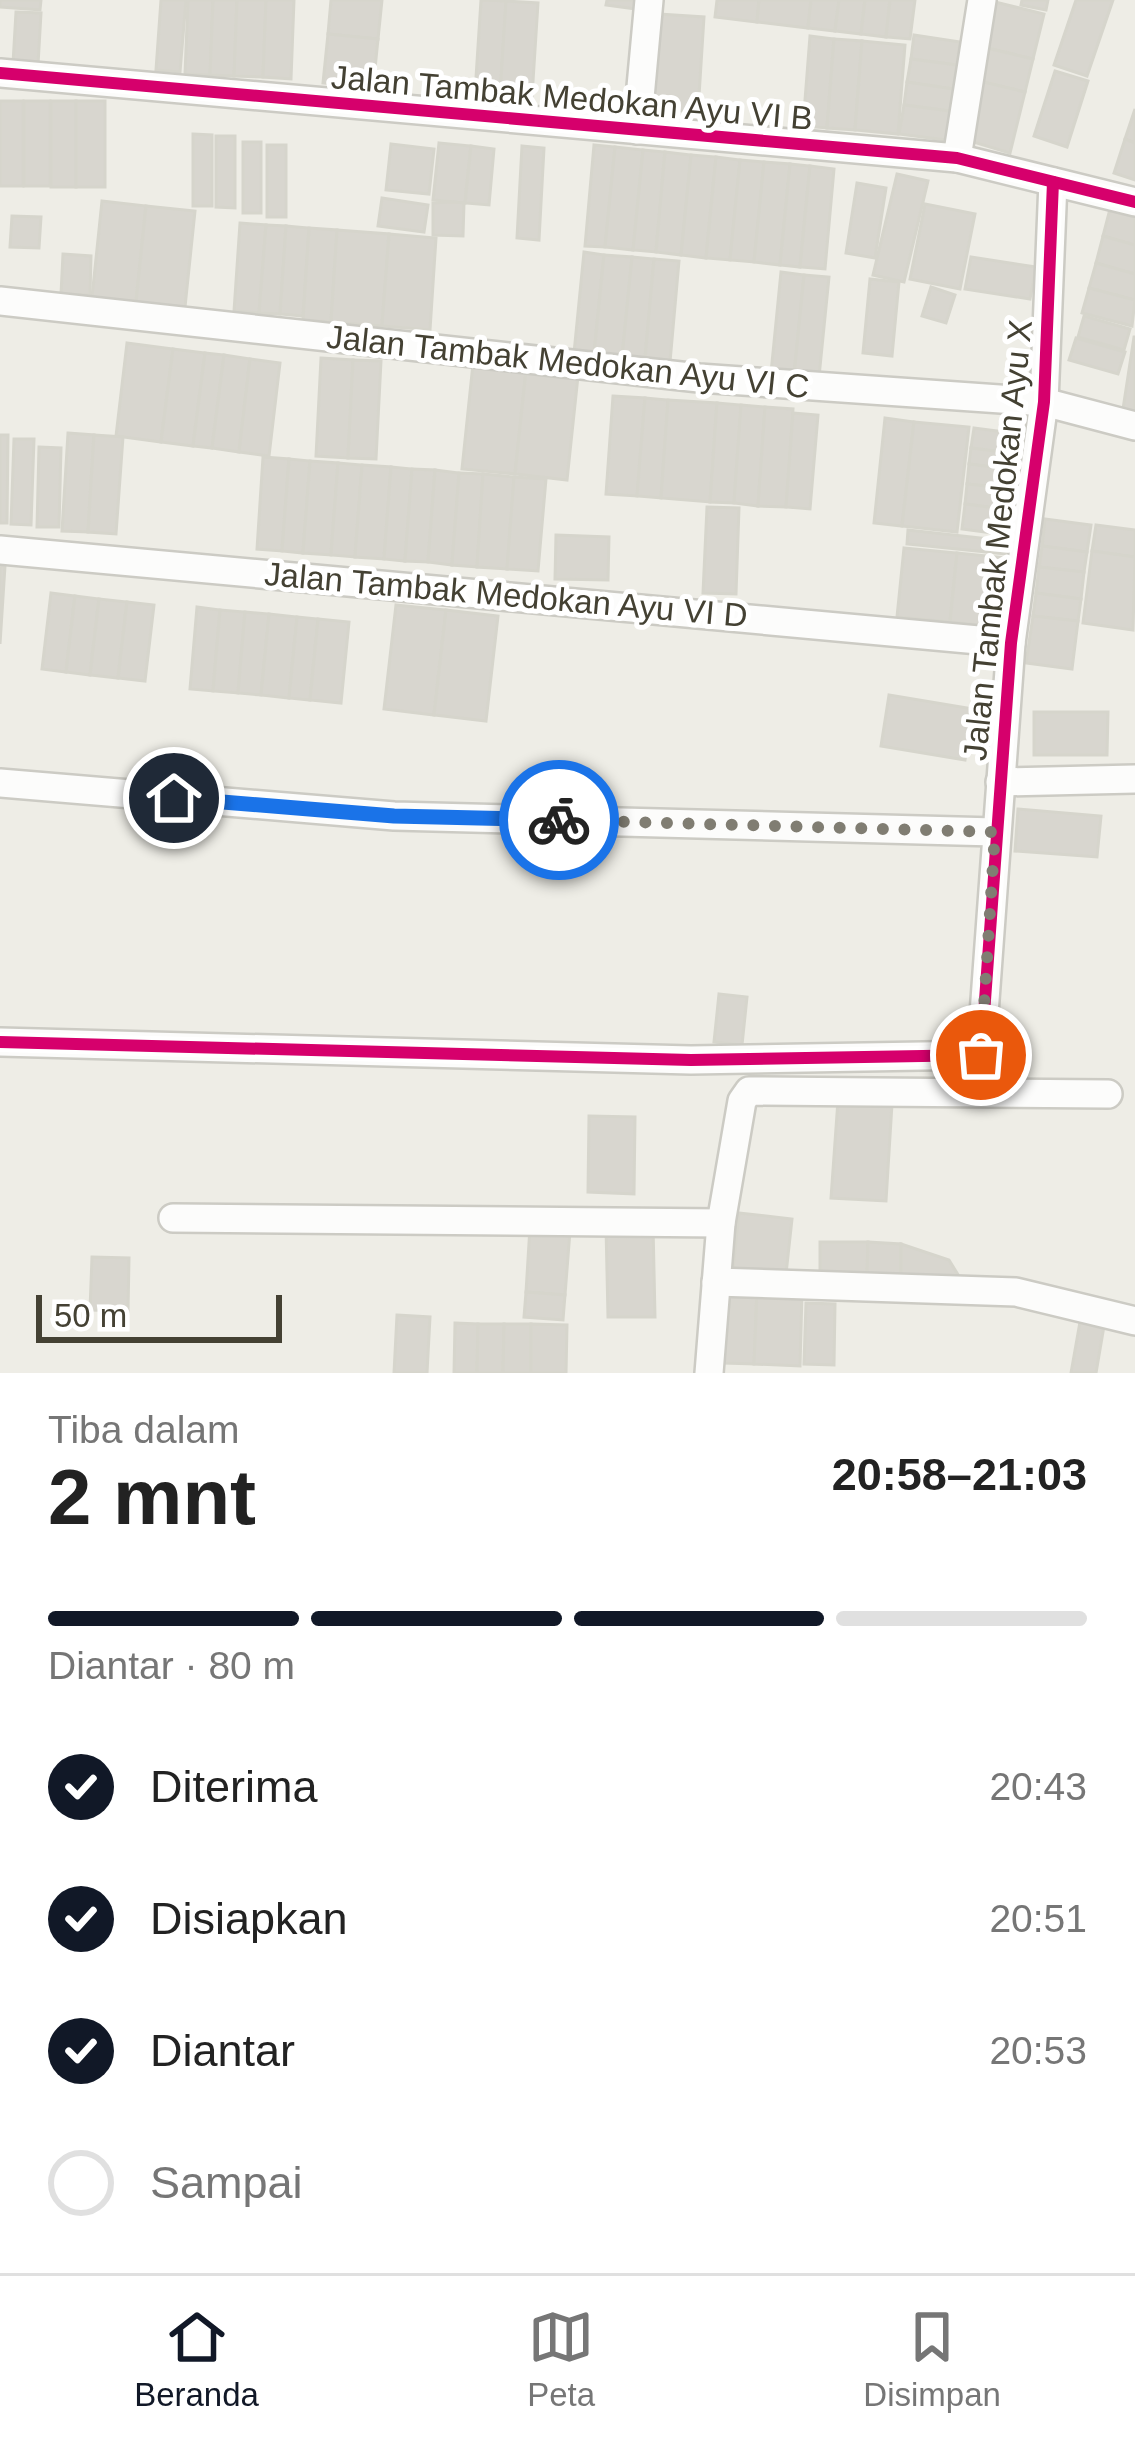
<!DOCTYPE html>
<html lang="id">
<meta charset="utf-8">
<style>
:root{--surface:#fff;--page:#f6f6f6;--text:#222;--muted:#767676;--line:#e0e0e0;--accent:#111827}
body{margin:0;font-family:Arial,sans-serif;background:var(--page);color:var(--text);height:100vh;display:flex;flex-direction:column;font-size:45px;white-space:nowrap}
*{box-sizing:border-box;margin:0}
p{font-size:39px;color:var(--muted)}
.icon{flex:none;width:66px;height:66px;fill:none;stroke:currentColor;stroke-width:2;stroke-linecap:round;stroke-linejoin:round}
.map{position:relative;height:1373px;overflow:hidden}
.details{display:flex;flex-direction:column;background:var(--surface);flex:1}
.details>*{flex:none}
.scale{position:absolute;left:36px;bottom:30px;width:246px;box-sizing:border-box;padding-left:12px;border:6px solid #444133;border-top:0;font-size:33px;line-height:42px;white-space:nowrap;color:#444133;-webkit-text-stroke:9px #fff;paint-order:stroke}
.pin{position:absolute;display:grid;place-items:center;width:102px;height:102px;color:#fff;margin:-51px;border:6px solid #fff;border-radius:50%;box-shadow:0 3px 12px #0007}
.courier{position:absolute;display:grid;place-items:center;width:120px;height:120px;margin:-60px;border:9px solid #1a73e8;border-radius:50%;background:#fff;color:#222;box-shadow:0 3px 15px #0007}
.head em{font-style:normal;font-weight:700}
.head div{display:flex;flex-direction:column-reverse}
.head{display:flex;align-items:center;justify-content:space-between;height:204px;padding:0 48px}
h1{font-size:78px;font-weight:700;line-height:90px}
.bar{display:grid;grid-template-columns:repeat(4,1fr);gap:18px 12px;align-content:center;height:144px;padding:0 48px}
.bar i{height:15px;border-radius:9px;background:var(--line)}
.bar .active{background:var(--accent)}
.bar p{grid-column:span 4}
ol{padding:0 48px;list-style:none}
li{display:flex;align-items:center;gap:36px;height:132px}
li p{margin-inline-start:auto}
li .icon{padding:12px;border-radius:50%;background:var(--accent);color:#fff;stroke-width:4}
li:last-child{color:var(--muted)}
li i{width:66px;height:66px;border:6px solid var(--line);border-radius:50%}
.dock{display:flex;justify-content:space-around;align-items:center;height:168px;border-top:3px solid var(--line);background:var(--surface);font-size:33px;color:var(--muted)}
.dock a{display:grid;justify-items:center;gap:6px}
.dock .active{color:var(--accent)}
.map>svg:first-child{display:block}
.building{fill:#d8d6cf;stroke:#d6d5cc;stroke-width:3}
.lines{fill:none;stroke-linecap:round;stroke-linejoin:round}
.minor-casing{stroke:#cccbc4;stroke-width:32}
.minor{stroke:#fcfcfb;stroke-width:27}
.cycleway-casing{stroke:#fff;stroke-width:20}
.cycleway{stroke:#d6006c;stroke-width:12}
.done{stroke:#807d72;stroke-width:12;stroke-dasharray:0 21.6}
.route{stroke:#1a73e8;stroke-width:15}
.labels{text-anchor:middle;stroke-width:10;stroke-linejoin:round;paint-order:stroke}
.street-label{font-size:33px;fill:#444133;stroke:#fff}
</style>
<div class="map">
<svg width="1135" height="1373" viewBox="0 0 1135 1373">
<rect width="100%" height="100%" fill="#eeede6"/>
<g class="building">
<polygon points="0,0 41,0 40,10 0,7"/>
<polygon points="161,0 186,0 180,72 156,70"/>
<polygon points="188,0 213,0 210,75 185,74"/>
<polygon points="213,0 237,0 234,76 210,75"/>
<polygon points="237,0 266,0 263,77 234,76"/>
<polygon points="266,0 294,0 291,79 263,77"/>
<polygon points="331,0 382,0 378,39 328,34"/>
<polygon points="481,0 506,1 500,95 475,93"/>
<polygon points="607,0 637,0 636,9 606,5"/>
<polygon points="717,0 759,0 757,22 715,17"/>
<polygon points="759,0 811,0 808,28 757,22"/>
<polygon points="811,0 839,0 835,31 808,28"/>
<polygon points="839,0 865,0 861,34 835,31"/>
<polygon points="865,0 890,0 886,37 861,34"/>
<polygon points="890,0 915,0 910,39 886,37"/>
<polygon points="1022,0 1048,0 1046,10 1021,5"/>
<polygon points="1076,0 1113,0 1087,76 1054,65"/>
<polygon points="506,1 538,3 532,97 500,95"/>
<polygon points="995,2 1044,14 1033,59 983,47"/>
<polygon points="16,12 41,13 38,65 13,63"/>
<polygon points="659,14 704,17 698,112 653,109"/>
<polygon points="328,34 378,39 373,88 323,83"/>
<polygon points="914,35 960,42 957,65 911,59"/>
<polygon points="810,36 834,39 827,128 803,126"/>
<polygon points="834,39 862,41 855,130 827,128"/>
<polygon points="862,41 905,45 898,134 855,130"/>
<polygon points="983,47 1033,59 1025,92 975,80"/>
<polygon points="911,59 957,65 953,89 907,82"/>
<polygon points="1055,71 1088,81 1067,147 1034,136"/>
<polygon points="975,80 1025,92 1010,153 970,141"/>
<polygon points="907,82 953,89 950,111 904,105"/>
<rect x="0" y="101" width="23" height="85"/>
<rect x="24" y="101" width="26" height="85"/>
<rect x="51" y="101" width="25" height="86"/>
<rect x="76" y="101" width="29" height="86"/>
<polygon points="904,105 950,111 946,140 899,134"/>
<polygon points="1135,109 1135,143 1125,139"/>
<polygon points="193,134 212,135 212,206 193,206"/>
<polygon points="216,136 235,136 235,208 216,207"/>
<polygon points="1125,139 1135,143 1135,180 1114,173"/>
<rect x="243" y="142" width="18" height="71"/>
<polygon points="439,143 471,146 465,203 433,200"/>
<polygon points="391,144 434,149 429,194 386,190"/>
<rect x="267" y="145" width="19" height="72"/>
<polygon points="594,145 615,147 605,247 585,246"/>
<polygon points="471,146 494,149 489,205 465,203"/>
<polygon points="522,146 544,148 539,240 517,238"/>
<polygon points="615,147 643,150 633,250 605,247"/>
<polygon points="643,150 665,152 656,252 633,250"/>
<polygon points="665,152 691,155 681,255 656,252"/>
<polygon points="691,155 716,157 706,258 681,255"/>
<polygon points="716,157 740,160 730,260 706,258"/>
<polygon points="740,160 764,162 754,262 730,260"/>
<polygon points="764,162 790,164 780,265 754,262"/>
<polygon points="790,164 810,166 800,267 780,265"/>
<polygon points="810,166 834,169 825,269 800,267"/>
<polygon points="897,174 928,181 904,282 873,275"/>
<polygon points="857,183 886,188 875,258 846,253"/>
<polygon points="382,198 428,205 424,232 378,226"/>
<polygon points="102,201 146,206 136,302 92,297"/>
<polygon points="453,202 464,203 463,236 433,235 433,203"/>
<polygon points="925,204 975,214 960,289 910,279"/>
<polygon points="1111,205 1135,212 1135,245 1103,236"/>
<polygon points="146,206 195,211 185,307 136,302"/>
<polygon points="12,216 41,217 39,248 10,247"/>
<polygon points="240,223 266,225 259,313 234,311"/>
<polygon points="266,225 286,226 280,314 259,313"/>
<polygon points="286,226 309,228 303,316 280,314"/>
<polygon points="309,228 337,230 331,322 303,320"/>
<polygon points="337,230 389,234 382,326 331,322"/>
<polygon points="389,234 436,238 430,330 382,326"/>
<polygon points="1103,236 1135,245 1135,274 1096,263"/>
<polygon points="584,252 604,255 594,354 574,353"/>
<polygon points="63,254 91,256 90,295 61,294"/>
<polygon points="604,255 632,257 622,357 594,354"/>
<polygon points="632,257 654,259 645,359 622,357"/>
<polygon points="971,257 1036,267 1030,299 965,289"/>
<polygon points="654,259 679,261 670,362 645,359"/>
<polygon points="1096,263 1135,274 1135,300 1089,288"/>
<polygon points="781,272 804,275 794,375 771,373"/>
<polygon points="804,275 829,277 819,377 794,375"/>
<polygon points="870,279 899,282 892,356 863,353"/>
<polygon points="931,287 955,295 946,323 922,316"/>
<polygon points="1089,288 1135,300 1132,326 1082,313"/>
<polygon points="1084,316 1130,329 1124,350 1078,337"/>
<polygon points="1134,337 1135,337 1135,411 1123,409"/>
<polygon points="1076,338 1125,352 1118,374 1069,360"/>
<polygon points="127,343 173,349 161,442 116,436"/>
<polygon points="173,349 205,353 193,446 161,442"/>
<polygon points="205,353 224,355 212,448 193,446"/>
<polygon points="224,355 250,359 239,452 212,448"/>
<polygon points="321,358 353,360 348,458 316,456"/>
<polygon points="250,359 280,363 269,456 239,452"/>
<polygon points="353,360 381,361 376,459 348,458"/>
<polygon points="473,364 526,370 515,474 462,469"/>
<polygon points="526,370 578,376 567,480 515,474"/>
<polygon points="613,396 645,398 637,496 606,494"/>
<polygon points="645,398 668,400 661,498 637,496"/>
<polygon points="668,400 717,403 710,502 661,498"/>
<polygon points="717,403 741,405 734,503 710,502"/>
<polygon points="741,405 765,407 758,506 734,503"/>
<polygon points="765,407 793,409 786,507 758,506"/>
<polygon points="793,413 818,415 810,509 786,507"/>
<polygon points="885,418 914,422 902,526 874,523"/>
<polygon points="914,422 969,427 957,532 902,526"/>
<polygon points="974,428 1020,434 1018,454 971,448"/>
<polygon points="68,433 94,435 88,532 62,531"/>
<polygon points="0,435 8,435 7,523 0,523"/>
<polygon points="94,435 123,437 116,534 88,532"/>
<polygon points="14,439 34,439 31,525 11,524"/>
<polygon points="39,447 61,448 59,527 37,527"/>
<polygon points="971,448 1018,454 1016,470 969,464"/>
<polygon points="263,457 289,459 282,551 257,549"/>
<polygon points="289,459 310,461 303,553 282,551"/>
<polygon points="310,461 338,463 331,555 303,553"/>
<polygon points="338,463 362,465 355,557 331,555"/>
<polygon points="969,464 1016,470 1014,489 967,484"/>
<polygon points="362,465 391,467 384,559 355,557"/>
<polygon points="391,467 412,469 405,561 384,559"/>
<polygon points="412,469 435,470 428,562 405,561"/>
<polygon points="435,470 459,473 452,565 428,562"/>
<polygon points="459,473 483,474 477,567 452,565"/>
<polygon points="483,474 514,477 507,569 477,567"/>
<polygon points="514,477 546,479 538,571 507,569"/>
<polygon points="967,484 1014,489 1011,510 965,504"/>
<polygon points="965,504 1011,510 1008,535 962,529"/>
<polygon points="707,507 739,508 736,594 703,593"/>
<polygon points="1045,519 1091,525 1087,552 1042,546"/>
<polygon points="1096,525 1135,530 1135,557 1092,551"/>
<polygon points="908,530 1008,541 1007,554 907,544"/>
<polygon points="556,535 609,537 608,580 555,579"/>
<polygon points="1042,546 1087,552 1084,572 1039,567"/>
<polygon points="904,548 957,553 950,622 897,617"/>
<polygon points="1092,551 1135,557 1133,630 1083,623"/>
<polygon points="957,553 1007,558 999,627 950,622"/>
<polygon points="0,566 5,566 0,644"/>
<polygon points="1039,567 1084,572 1081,599 1036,593"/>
<polygon points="51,593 75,596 66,672 42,669"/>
<polygon points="1036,593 1081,599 1078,621 1033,616"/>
<polygon points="75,596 99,599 90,675 66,672"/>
<polygon points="99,599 127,602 118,678 90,675"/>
<polygon points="127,602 154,605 145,681 118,678"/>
<polygon points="396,605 446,610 434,715 384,709"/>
<polygon points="197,607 220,610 213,691 190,689"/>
<polygon points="220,610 245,612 238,693 213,691"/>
<polygon points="446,610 498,616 486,721 434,715"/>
<polygon points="245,612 269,614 261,695 238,693"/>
<polygon points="269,614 297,617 289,698 261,695"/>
<polygon points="1033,616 1078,621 1072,669 1026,663"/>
<polygon points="297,617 318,619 310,700 289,698"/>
<polygon points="318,619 349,622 341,703 310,700"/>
<polygon points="889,695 973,709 965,760 881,746"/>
<polygon points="1034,712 1108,712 1107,755 1034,755"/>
<polygon points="1018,809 1101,816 1097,857 1015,851"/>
<polygon points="719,994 747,997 742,1045 714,1042"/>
<polygon points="838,1100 892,1104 886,1201 831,1198"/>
<polygon points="589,1116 635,1117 634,1194 588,1192"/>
<polygon points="739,1213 792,1219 786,1274 733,1268"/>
<polygon points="653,1225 655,1317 608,1317 606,1226"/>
<polygon points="530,1227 570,1231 565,1295 526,1292"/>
<polygon points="820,1242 868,1242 867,1276 820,1274"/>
<polygon points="868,1242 901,1244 901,1276 867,1276"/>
<polygon points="901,1244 949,1260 960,1278 901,1276"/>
<polygon points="92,1257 129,1258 128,1311 90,1310"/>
<polygon points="727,1290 757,1291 754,1364 724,1363"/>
<polygon points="757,1291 802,1293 800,1366 754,1364"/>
<polygon points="526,1292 565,1295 563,1320 524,1317"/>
<polygon points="806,1303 835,1304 834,1365 804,1364"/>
<polygon points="397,1315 430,1317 427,1373 394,1373"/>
<polygon points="1080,1322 1104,1326 1096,1373 1071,1373"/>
<polygon points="455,1323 478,1324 477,1373 454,1373"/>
<polygon points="478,1324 504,1324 503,1373 477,1373"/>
<polygon points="504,1324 531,1324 531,1373 503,1373"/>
<polygon points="531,1324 567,1325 566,1373 531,1373"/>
</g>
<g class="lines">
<defs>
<g id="minor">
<polyline points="0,73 957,158 1135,202"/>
<polyline points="637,130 649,0"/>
<polyline points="957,158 982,0"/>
<polyline points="0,301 699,378 1044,402 1135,426"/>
<polyline points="0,550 1011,643"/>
<polyline points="1000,782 1135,779"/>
<polyline points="0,783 394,816 995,832"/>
<polyline points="0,1042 691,1060 981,1055 1011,643 1044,402 1053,182"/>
<polyline points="173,1218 721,1223"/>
<polyline points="716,1282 1016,1292 1135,1321"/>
<polyline points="709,1373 721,1223 742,1101 749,1091 1108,1094"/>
</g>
</defs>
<use href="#minor" class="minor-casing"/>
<use href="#minor" class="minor"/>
<defs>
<g id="cycleway">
<polyline points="0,73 957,158 1135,202"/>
<polyline points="0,1042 691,1060 981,1055 1011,643 1044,402 1053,182"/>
</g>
</defs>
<use href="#cycleway" class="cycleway-casing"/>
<use href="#cycleway" class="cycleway"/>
</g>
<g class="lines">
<polyline class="done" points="559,820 995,832 981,1055"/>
<polyline class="route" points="174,798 394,816 559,820"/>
</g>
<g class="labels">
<g class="street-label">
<text transform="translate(572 97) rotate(5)" y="12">Jalan Tambak Medokan Ayu VI B</text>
<text transform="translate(568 361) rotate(6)" y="12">Jalan Tambak Medokan Ayu VI C</text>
<text transform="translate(997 540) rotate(-84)" y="12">Jalan Tambak Medokan Ayu X</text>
<text transform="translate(506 594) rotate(5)" y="12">Jalan Tambak Medokan Ayu VI D</text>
</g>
</g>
</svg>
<div class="scale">50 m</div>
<div class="pin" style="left:981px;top:1055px;background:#ea580c"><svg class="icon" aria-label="bag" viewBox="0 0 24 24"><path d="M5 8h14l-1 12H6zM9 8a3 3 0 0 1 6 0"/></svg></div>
<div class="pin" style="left:174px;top:798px;background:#1f2937"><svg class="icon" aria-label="home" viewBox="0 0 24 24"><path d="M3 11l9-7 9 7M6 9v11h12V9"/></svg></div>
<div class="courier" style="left:559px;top:820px"><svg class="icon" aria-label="bike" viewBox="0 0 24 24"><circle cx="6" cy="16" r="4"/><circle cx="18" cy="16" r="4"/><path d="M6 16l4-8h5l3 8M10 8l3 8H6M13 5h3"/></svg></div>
</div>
<section class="details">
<div class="head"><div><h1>2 mnt</h1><p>Tiba dalam</p></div><em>20:58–21:03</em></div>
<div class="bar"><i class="active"></i><i class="active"></i><i class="active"></i><i></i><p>Diantar · 80 m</p></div>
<ol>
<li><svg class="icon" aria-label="check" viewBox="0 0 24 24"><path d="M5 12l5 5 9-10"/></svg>Diterima<p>20:43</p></li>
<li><svg class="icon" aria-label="check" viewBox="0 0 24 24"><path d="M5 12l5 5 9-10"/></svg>Disiapkan<p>20:51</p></li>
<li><svg class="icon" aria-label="check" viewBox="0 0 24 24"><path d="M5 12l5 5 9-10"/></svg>Diantar<p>20:53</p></li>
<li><i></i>Sampai</li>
</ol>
</section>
<nav class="dock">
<a class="active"><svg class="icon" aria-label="home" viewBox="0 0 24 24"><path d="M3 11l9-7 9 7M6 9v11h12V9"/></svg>Beranda</a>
<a><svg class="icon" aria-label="map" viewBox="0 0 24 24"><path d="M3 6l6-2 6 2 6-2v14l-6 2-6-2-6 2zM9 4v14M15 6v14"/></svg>Peta</a>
<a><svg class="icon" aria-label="saved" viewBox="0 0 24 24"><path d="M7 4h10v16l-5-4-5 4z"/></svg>Disimpan</a>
</nav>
